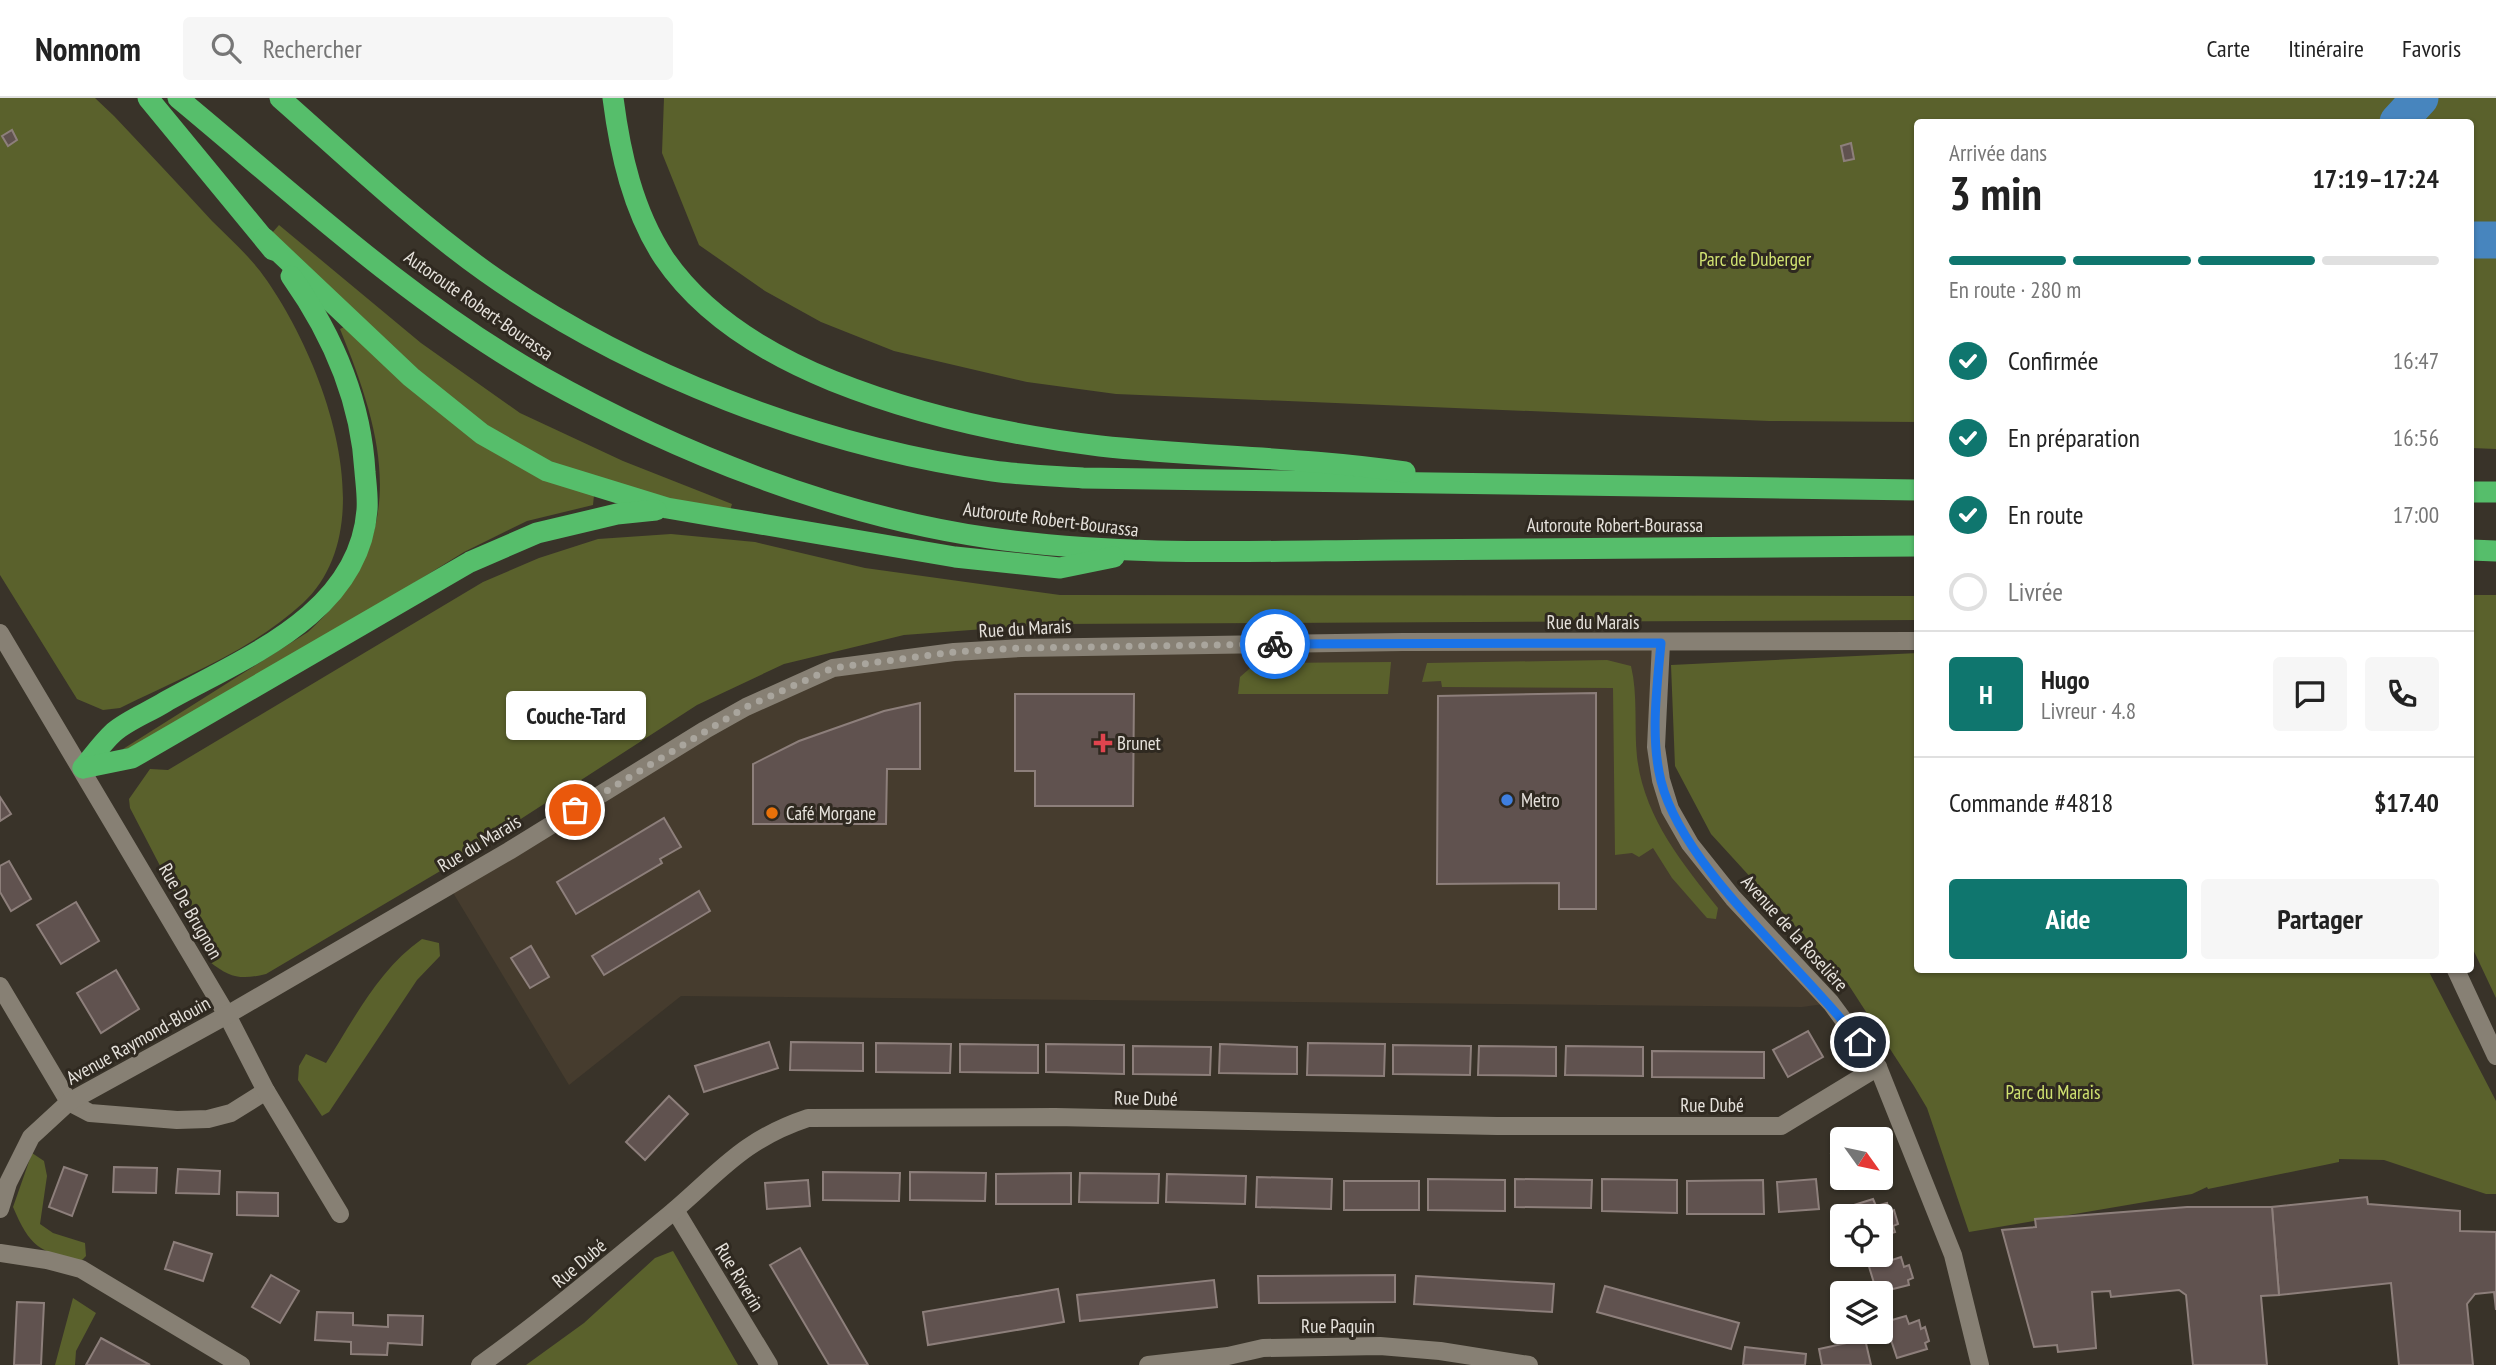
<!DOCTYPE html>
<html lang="fr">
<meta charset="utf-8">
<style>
:root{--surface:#fff;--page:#f6f6f6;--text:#222;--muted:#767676;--line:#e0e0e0;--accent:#0f766e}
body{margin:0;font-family:"PT Sans Narrow",sans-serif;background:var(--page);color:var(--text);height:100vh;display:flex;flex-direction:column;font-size:26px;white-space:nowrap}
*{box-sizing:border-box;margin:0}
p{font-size:23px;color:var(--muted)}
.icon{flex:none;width:38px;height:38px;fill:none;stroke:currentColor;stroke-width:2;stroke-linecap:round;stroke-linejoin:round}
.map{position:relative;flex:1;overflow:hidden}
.drawer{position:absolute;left:1914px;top:21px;width:560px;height:854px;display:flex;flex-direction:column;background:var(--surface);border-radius:7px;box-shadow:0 2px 5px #0004}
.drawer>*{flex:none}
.needle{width:46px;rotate:123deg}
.tools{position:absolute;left:1830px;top:1029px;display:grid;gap:14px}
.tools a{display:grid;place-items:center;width:63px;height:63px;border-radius:7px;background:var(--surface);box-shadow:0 2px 5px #0004;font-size:35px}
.pin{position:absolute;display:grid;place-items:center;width:60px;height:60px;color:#fff;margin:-30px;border:4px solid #fff;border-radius:50%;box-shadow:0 2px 7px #0007}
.courier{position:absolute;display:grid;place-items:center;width:70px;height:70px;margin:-35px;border:5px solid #1a73e8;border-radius:50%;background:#fff;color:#222;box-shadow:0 2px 9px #0007}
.bubble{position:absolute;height:49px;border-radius:7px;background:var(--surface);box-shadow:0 2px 5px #0004;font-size:23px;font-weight:700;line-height:49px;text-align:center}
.head em{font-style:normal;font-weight:700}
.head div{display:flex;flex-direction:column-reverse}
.head{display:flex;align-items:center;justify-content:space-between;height:119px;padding:0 35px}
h1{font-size:46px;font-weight:700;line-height:52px}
.bar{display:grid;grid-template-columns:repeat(4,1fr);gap:10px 7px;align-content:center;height:84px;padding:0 35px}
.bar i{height:9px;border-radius:5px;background:var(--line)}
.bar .on{background:var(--accent)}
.bar p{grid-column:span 4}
.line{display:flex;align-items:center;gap:18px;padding:0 35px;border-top:2px solid var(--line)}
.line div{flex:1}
.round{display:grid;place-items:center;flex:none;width:74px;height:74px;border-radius:7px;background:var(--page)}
ol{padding:0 35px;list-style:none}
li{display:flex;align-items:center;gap:21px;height:77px}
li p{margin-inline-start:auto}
li .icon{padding:7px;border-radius:50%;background:var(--accent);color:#fff;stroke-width:4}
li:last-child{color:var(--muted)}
li i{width:38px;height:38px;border:4px solid var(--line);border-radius:50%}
.button{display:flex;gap:14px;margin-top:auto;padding:14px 35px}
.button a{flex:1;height:80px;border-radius:7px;background:var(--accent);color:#fff;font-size:28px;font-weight:700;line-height:80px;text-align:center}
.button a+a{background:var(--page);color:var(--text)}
header{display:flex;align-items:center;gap:42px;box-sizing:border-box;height:98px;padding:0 35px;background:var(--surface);border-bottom:2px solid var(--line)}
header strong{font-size:33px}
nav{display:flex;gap:38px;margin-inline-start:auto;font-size:24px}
.search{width:490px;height:63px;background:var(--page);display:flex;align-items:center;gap:18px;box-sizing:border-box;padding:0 24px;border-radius:7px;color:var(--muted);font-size:26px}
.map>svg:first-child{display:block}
.built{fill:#463c2e}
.green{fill:#5a612c}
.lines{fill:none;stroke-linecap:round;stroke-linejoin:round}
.river{stroke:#4785be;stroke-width:37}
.building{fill:#60524f;stroke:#8d7f7b;stroke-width:2}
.minor{stroke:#878074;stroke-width:18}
.tertiary{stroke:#878074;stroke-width:18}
.motorway{stroke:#56be6b;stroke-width:21}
.done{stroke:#a9a59d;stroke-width:7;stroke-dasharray:0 12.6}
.route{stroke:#1a73e8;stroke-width:9}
.health-dot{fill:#e0444e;stroke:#2f2920;stroke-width:2.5}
.shop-dot{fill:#3f7fe0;stroke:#2f2920;stroke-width:2.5}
.food-dot{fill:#e8710a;stroke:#2f2920;stroke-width:2.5}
.labels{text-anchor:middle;stroke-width:6;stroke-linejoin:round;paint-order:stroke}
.park-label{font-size:19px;fill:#d1e271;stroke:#2f2920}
.street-label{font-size:19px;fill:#e6e2dc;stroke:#2f2920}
.poi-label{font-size:19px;fill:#e6e2dc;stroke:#2f2920;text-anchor:start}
</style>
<header>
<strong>Nomnom</strong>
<div class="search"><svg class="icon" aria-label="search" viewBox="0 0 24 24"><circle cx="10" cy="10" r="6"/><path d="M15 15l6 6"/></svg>Rechercher</div>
<nav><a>Carte</a><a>Itinéraire</a><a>Favoris</a></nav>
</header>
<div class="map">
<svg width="2496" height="1267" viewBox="0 0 2496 1267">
<rect width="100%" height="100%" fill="#393329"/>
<polygon class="built" points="1661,545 1657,587 1670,711 1831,905 1802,909 681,898 569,987 449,788 705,632 833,570 954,554"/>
<g class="green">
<path d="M0 0H95L114 18C147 53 180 88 212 123 228 139 246 155 260 173 318 250 389 425 303 505 251 553 182 579 120 610L103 612 77 601 0 477Z"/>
<polygon points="664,0 2496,0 2496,351 2471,350 2471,24 1918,24 1918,324 1769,323 1116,296 1027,284 894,253 821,224 765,193 699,147 662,55"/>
<polygon points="279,127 421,245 520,315 623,363 732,406 728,419 557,375 486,332 408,270 272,135"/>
<path d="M350 226 428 305 594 397 593 407 527 423 464 454 338 532 136 649 123 651 308 534C410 441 387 346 340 231Z"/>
<path d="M671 436 755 444 865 470 1060 497 1918 498V522L1052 526 904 537 784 566 697 607 442 772 266 876C241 882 230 880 210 864L130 710 129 701 150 671 168 672 483 484 539 460 598 441Z"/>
<polygon points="2471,497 2496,497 2496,900 2471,847"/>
<polygon points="1918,555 1918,872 2428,872 2496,1003 2496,1096 2486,1096 2384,1062 2339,1061 2339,1064 2208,1091 2207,1089 2192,1096 1969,1134 1927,1010 1914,988 1848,886 1711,736 1675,668 1671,567"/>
<path d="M1607 562 1631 568C1638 597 1634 629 1637 659 1644 719 1682 765 1718 810L1716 821 1707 820 1672 780 1653 750 1639 759 1632 755 1615 757 1613 590 1442 589 1441 583 1422 584 1427 565Z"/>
<polygon points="1391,564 1388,596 1238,596 1240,579 1256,565"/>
<path d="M422 841 439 845 440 858 417 882 329 1014 322 1018 298 982 299 968 306 956 326 965C354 921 379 871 422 841Z"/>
<path d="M32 1055 44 1063 47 1078 40 1126 53 1135 85 1145 86 1158 81 1163C39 1154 30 1149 13 1109Z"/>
<polygon points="673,1153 738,1267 526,1267 584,1225 655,1160"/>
<polygon points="73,1200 96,1215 76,1253 75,1267 55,1267"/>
</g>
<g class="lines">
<g class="river">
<polyline points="2398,24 2420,0"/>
<polyline points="2471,142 2496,142"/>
</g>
</g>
<g class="building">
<polygon points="12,32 17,42 8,48 2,38"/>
<polygon points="1851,45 1854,61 1844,63 1841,48"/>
<polygon points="1596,595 1596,811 1559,811 1559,785 1437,786 1438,598"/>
<polygon points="1015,596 1134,596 1133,708 1035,708 1035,673 1015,673"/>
<polygon points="920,605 920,671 887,671 886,726 753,726 753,666 799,643 884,613"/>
<polygon points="0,699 11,716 0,723"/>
<polygon points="664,720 681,749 660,761 662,765 576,816 557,784"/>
<polygon points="9,763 31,801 11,813 0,794 0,768"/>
<polygon points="699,793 710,813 604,877 592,858"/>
<polygon points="76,804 99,843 61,866 37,827"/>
<polygon points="531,848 549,879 530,890 511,860"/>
<polygon points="116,872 139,911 101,935 77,895"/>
<polygon points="1808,933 1823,959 1788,979 1773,952"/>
<polygon points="769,944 778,970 704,994 695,968"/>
<polygon points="791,944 863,945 863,973 790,972"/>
<polygon points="876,945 951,946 950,975 876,974"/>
<polygon points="1308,945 1385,946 1384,978 1307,977"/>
<polygon points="960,946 1038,947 1038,975 960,974"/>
<polygon points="1046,946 1124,947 1124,976 1046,974"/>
<polygon points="1220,946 1297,949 1297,976 1219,975"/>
<polygon points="1393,947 1471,948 1470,977 1393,976"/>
<polygon points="1133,948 1211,949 1210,977 1133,976"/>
<polygon points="1479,948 1556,949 1556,978 1478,977"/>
<polygon points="1566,948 1643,949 1643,978 1565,977"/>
<polygon points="1652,953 1764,954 1764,980 1652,979"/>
<polygon points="669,998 688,1016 645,1062 626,1044"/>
<polygon points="1843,1051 1843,1080 1873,1080 1845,1091 1831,1056"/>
<polygon points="64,1069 87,1077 72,1118 49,1109"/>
<polygon points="114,1069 157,1070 156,1095 113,1094"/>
<polygon points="178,1071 220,1073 219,1096 176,1095"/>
<polygon points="823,1074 900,1075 899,1103 823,1102"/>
<polygon points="910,1074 986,1075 985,1103 910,1102"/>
<polygon points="1071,1075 1071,1106 996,1106 996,1076"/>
<polygon points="1080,1075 1159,1076 1158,1105 1079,1104"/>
<polygon points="1167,1076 1246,1078 1245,1106 1166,1104"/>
<polygon points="1257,1079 1332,1081 1331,1111 1256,1109"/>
<polygon points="1428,1081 1505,1082 1505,1113 1428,1112"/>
<polygon points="1515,1081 1592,1082 1591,1110 1515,1109"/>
<polygon points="1602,1081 1677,1082 1677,1115 1602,1113"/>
<polygon points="1816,1081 1819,1111 1779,1114 1777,1084"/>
<polygon points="808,1082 810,1108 767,1111 765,1085"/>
<polygon points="1763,1082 1764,1116 1687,1116 1687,1083"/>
<rect x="1344" y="1083" width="75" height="29"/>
<polygon points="237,1094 278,1095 278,1118 237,1117"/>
<polygon points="2367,1099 2368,1106 2460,1113 2460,1133 2496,1134 2496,1212 2494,1194 2475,1196 2467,1206 2473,1267 2399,1267 2391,1185 2279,1197 2272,1109"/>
<polygon points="1873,1101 1876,1108 1887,1105 1889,1114 1894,1112 1898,1126 1893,1128 1895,1134 1881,1138 1881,1118 1855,1118 1851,1108"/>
<polygon points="2187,1109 2272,1109 2279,1197 2261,1198 2267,1267 2193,1267 2186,1197 2179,1192 2111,1199 2110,1193 2092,1194 2096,1250 2058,1254 2057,1247 2034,1249 2002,1132 2036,1129 2035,1121"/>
<polygon points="174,1144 212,1156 203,1183 165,1171"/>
<polygon points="800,1150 868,1267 829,1267 770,1167"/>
<polygon points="1890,1155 1892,1162 1901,1159 1904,1169 1909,1167 1913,1180 1908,1182 1909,1187 1877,1195 1867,1162"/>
<polygon points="271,1177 299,1193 280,1225 252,1209"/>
<polygon points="1395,1177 1395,1204 1259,1205 1258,1178"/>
<polygon points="1416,1178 1554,1186 1552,1214 1414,1206"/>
<polygon points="1214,1182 1217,1209 1080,1223 1077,1197"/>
<polygon points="1605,1188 1739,1225 1731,1251 1597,1214"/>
<polygon points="1058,1191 1064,1224 928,1247 923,1214"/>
<polygon points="17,1204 44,1205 41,1267 14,1267"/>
<polygon points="317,1214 353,1215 353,1227 388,1229 388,1217 423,1218 422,1247 388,1245 387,1257 351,1256 351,1244 315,1242"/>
<polygon points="1906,1218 1909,1226 1919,1222 1921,1231 1925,1229 1929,1243 1925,1245 1927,1251 1897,1260 1885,1224"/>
<polygon points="101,1240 150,1267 86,1267"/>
<polygon points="1865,1241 1871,1267 1822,1267 1819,1251"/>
<polygon points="1745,1249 1806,1256 1805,1267 1743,1267"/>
</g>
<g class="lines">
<g class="minor">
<polyline points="1661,545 1656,649 1661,682 1670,711 1690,746 1733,800 1831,905 1878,969 1953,1157 1980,1267"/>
<polyline points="0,888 69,1004 90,1015 177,1022 208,1021 231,1015 266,993"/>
<polyline points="227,917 266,993 340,1116"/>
<polyline points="675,1112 769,1267"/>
<polyline points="0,1155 47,1162 81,1171 241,1267"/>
<path d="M480 1267C546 1220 607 1168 669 1117 720 1074 742 1042 808 1020L1055 1019 1497 1028H1781L1878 969"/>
<polyline points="1148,1267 1228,1258 1263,1250 1380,1248 1440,1253 1529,1267"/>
</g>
<g class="tertiary">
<polyline points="0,535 227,917"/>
<polyline points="2456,872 2496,958"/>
<polyline points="0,1111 8,1085 31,1039 69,1004 227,917 509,753 705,632 746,609 833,570 954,554 1021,550 1403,544 1918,543"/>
</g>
<g class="motorway">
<polyline points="148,0 273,152"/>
<path d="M178 0C295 97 410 204 542 279 678 355 836 418 990 440 1124 459 1258 453 1393 452 1568 450 1743 449 1918 448"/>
<path d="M280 0C347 59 413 122 486 174 630 276 818 348 993 373 1023 377 1053 378 1083 380L1918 392"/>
<path d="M613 0C620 55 633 113 664 160 704 219 769 257 833 283 918 317 1008 337 1100 348 1201 359 1304 359 1405 374"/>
<polyline points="264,140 411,279 482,336 547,373 667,410 955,459 1060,470 1114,459"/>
<polyline points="2471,394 2496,394"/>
<polyline points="2471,452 2496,453"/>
<path d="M83 670C93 658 103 644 114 634 128 622 149 614 165 604 243 560 359 517 367 412 368 400 366 386 365 374 361 303 332 236 291 178"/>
<polyline points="83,670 132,660 470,464 537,435 617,416 656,412"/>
</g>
</g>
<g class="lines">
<polyline class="done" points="575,712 746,609 833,570 954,554 1021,550 1275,546"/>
<path class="route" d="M1275 546 1661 545C1657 589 1650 639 1661 683 1683 771 1804 870 1860 944"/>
</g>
<path class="health-dot" d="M1099.5 634.5h7v7h7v7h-7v7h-7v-7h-7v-7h7z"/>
<circle class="shop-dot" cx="1507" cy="702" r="7"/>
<circle class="food-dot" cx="772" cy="715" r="7"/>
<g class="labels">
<g class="park-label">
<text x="1755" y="168">Parc de Duberger</text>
<text x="2053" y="1001">Parc du Marais</text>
</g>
<g class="street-label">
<text transform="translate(479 207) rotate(35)" y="7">Autoroute Robert-Bourassa</text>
<text transform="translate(1051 421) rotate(7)" y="7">Autoroute Robert-Bourassa</text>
<text x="1615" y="434">Autoroute Robert-Bourassa</text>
<text x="1593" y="531">Rue du Marais</text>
<text transform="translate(1025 530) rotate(-3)" y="7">Rue du Marais</text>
<text transform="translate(479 745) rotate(-31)" y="7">Rue du Marais</text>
<text transform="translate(191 813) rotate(60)" y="7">Rue De Brugnon</text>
<text transform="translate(1795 835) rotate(48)" y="7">Avenue de la Roselière</text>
<text transform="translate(138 942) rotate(-29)" y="7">Avenue Raymond-Blouin</text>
<text transform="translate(1146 1000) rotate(1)" y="7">Rue Dubé</text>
<text x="1712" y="1014">Rue Dubé</text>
<text transform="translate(579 1165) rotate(-40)" y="7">Rue Dubé</text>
<text transform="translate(740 1179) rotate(59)" y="7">Rue Riverin</text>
<text x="1338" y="1235">Rue Paquin</text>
</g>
<g class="poi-label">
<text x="1117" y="652">Brunet</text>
<text x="1521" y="709">Metro</text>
<text x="786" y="722">Café Morgane</text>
</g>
</g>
</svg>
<div class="tools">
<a><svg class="needle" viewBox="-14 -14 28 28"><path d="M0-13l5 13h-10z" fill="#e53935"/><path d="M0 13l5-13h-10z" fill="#767676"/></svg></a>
<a><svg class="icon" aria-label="locate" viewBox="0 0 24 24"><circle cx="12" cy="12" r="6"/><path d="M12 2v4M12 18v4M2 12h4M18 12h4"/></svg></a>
<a><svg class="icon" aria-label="layers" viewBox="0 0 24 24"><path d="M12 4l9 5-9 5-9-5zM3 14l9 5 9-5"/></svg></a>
</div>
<div class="pin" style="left:575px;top:712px;background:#ea580c"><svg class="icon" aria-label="bag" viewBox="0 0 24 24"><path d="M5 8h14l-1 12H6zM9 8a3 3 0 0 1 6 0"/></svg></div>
<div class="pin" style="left:1860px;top:944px;background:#1f2937"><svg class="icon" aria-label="home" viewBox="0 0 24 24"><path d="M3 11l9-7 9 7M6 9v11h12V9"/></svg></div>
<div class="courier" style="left:1275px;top:546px"><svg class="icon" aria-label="bike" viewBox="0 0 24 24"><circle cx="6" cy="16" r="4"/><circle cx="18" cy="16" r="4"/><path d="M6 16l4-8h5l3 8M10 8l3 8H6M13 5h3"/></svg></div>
<div class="bubble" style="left:506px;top:593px;width:140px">Couche-Tard</div>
<section class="drawer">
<div class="head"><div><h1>3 min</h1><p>Arrivée dans</p></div><em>17:19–17:24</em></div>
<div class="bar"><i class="on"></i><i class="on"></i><i class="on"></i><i></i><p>En route · 280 m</p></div>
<ol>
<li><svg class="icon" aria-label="check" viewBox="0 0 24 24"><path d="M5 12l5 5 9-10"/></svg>Confirmée<p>16:47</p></li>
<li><svg class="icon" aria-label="check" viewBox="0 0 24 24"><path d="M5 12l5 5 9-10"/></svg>En préparation<p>16:56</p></li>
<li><svg class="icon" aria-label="check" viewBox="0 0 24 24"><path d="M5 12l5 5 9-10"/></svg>En route<p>17:00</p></li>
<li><i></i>Livrée</li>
</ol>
<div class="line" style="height:126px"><b class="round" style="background:var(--accent);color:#fff">H</b><div><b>Hugo</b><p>Livreur · 4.8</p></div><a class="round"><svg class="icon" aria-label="chat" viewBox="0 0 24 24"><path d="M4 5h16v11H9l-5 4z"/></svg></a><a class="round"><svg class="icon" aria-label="phone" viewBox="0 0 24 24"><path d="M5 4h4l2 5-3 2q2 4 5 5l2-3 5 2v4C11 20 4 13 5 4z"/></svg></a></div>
<div class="line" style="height:91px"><div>Commande #4818</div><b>$17.40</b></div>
<div class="button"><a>Aide</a><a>Partager</a></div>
</section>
</div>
